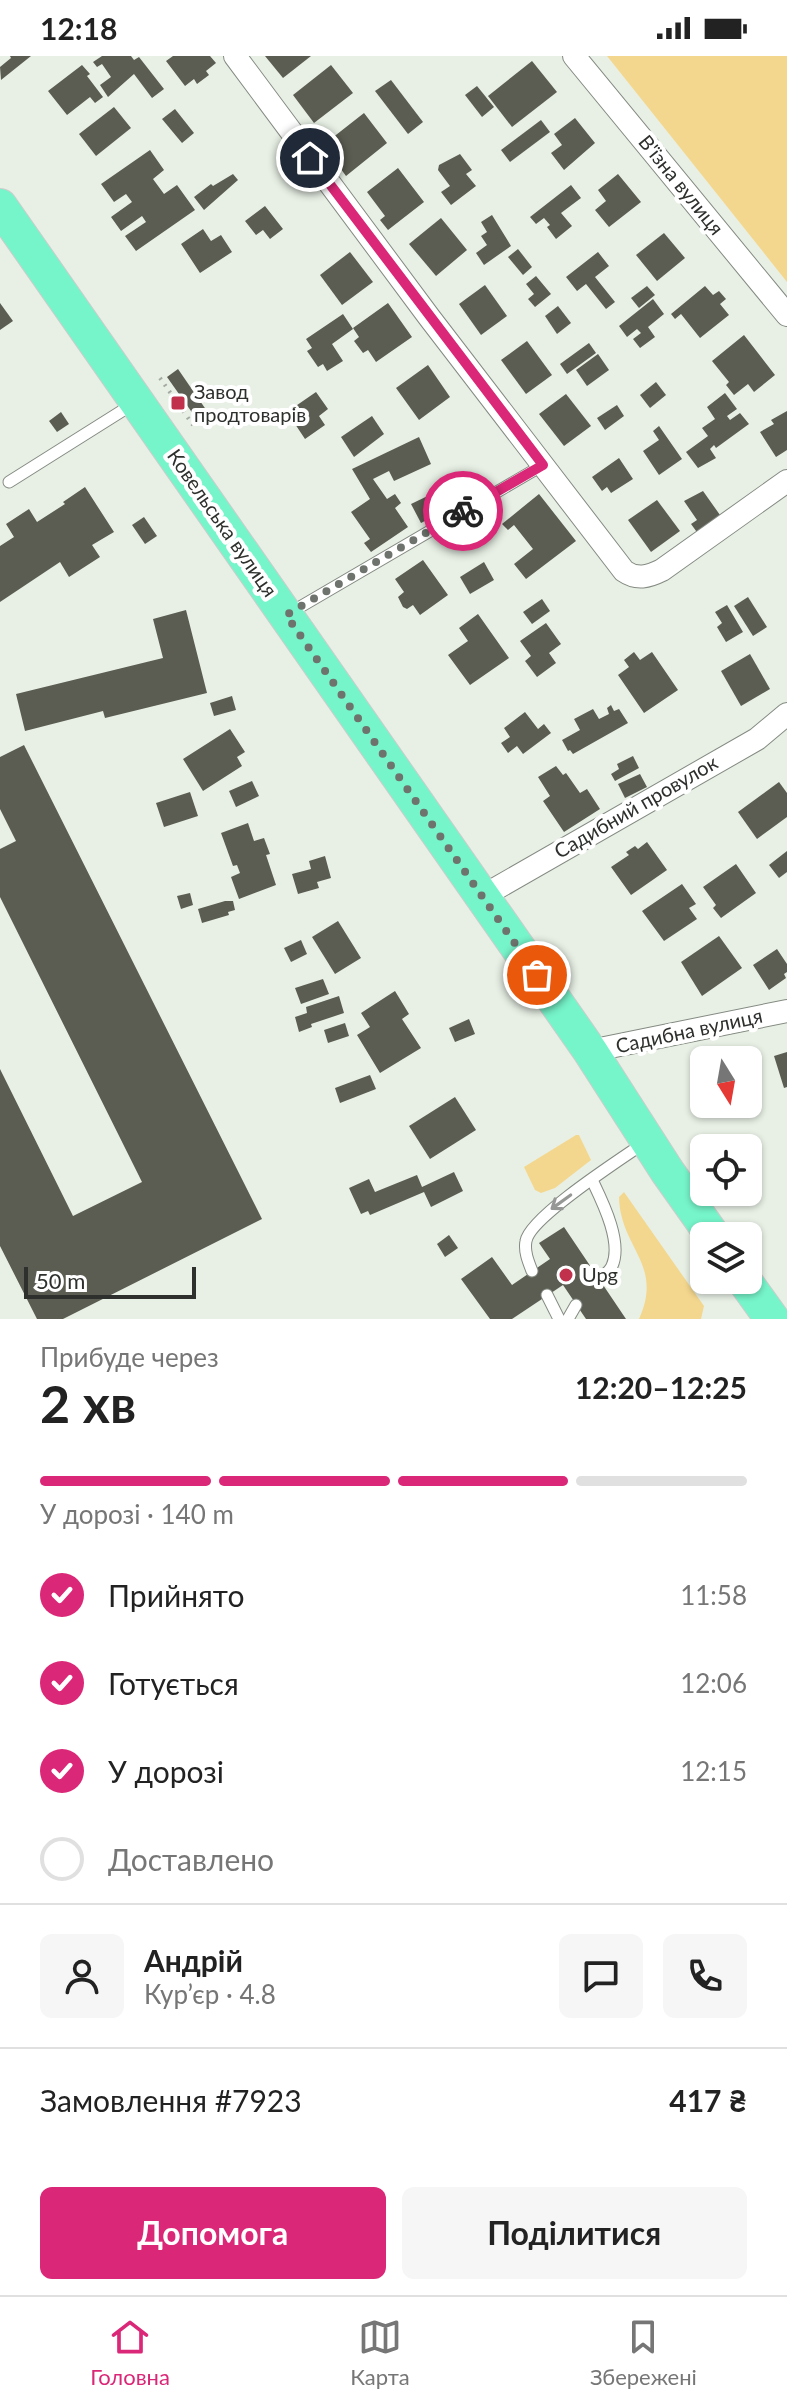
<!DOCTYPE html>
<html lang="uk">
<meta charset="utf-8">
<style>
:root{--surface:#fff;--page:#f6f6f6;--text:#222;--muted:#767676;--line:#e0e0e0;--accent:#db2777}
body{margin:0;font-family:Lato,sans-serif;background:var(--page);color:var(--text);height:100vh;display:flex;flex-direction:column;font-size:30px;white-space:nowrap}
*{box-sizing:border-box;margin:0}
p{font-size:26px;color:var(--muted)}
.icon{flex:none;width:44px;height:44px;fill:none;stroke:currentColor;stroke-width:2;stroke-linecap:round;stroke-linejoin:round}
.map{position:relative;height:1263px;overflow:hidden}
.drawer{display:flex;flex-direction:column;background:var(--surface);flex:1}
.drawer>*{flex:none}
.needle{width:52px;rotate:169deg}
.controls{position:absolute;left:690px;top:990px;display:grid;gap:16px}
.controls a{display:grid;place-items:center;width:72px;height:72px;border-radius:12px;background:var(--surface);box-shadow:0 2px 6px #0004;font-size:40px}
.scale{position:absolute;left:24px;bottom:20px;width:172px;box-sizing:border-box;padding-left:8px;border:4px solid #2d302c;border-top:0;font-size:22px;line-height:28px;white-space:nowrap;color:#2d302c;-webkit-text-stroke:6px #fff;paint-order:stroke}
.pin{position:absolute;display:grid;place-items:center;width:68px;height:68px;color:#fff;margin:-34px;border:4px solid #fff;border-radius:50%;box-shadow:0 2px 8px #0007}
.courier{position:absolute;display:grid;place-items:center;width:80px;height:80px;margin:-40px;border:6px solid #db2777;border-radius:50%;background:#fff;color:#222;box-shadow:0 2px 10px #0007}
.overview em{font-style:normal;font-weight:700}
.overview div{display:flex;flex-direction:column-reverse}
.overview{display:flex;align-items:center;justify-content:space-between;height:136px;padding:0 40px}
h1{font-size:52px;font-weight:700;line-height:60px}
.bar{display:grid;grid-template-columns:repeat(4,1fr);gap:12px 8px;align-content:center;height:96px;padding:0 40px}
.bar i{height:10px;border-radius:6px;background:var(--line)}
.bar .selected{background:var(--accent)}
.bar p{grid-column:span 4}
.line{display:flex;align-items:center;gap:20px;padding:0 40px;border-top:2px solid var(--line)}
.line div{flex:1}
.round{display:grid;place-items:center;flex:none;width:84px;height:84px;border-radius:12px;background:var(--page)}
ol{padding:0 40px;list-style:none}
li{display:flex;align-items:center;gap:24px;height:88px}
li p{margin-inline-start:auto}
li .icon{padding:8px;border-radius:50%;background:var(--accent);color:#fff;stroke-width:4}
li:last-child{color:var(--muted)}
li i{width:44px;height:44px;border:4px solid var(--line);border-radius:50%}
.button{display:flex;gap:16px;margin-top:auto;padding:16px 40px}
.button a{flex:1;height:92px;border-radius:12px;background:var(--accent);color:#fff;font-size:32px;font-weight:700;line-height:92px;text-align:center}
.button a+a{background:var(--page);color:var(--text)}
.status{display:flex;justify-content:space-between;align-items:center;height:56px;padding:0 40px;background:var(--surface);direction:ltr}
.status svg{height:22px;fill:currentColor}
.tab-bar{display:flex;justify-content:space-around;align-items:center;height:112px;border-top:2px solid var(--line);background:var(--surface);font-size:22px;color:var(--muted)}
.tab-bar a{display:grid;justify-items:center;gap:4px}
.tab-bar .selected{color:var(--accent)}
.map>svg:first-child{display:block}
.green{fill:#f4d78e}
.building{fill:#5b5d52}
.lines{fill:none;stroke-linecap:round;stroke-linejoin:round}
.lane-casing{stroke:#848b82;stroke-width:13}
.street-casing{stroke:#848b82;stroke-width:24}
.primary-casing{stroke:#cdcdcc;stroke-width:36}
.path{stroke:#a5aba3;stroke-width:4;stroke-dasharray:2 6;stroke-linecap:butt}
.lane{stroke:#fff;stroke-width:11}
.street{stroke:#fff;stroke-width:22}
.primary{stroke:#76f4ca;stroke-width:34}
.oneway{stroke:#969896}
.done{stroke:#6e736d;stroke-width:8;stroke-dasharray:0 14.4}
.route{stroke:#db2777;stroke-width:10}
.poi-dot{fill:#c1314b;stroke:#fff;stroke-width:3}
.labels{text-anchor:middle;stroke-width:8;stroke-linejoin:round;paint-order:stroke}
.street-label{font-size:20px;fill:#2d302c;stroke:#fff}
.poi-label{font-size:20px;fill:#2d302c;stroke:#fff;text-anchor:start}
</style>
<div class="status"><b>12:18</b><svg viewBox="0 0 49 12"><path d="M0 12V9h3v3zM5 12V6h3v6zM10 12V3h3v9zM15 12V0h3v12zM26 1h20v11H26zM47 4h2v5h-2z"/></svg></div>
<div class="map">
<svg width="787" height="1263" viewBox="0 0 787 1263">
<rect width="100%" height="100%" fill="#e8f0e5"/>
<g class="green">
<polygon points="607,0 787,0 787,226"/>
<polygon points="576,1079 579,1079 591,1104 555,1132 541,1137 535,1134 524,1111"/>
<path d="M624 1136 704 1250 701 1263H639C664 1208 620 1192 619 1141Z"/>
</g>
<g class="building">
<polygon points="10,0 31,0 1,24 0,11 11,2"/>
<polygon points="102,0 131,0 134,4 139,1 164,33 152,42 134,18 108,41 100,29 111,21 102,8 97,11 93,6"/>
<polygon points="173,0 210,0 216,7 206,15 209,19 197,28 194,23 185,30 166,5"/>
<polygon points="265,0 311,0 283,22"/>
<polygon points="532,5 557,36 512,71 488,40"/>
<polygon points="82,9 90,18 87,20 103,41 95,47 90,41 67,59 48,35"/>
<polygon points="331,9 353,37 314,67 293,39"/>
<polygon points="391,24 423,66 408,78 375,35"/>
<polygon points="477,30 494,51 482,61 465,39"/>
<polygon points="114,51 131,72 96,100 79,78"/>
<polygon points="175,53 194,77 182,87 162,63"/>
<polygon points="364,57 387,87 346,120 335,105 339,102 327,86"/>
<polygon points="575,62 595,87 564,114 551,97 562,89 554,78"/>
<polygon points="541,64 550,76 510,106 501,94"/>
<polygon points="150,94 164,114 153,123 164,138 177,129 195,154 136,195 125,180 146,166 142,160 121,175 111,161 132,146 126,138 114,146 101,128"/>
<polygon points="460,98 472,114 466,118 476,130 451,149 441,136 450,130 438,114 439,109"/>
<polygon points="398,112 424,146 388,174 380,164 385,160 367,136"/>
<polygon points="233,118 238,124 204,154 194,141 211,128 213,130"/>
<polygon points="618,118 641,146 609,171 595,154 606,145 598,134"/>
<polygon points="571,129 581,142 561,157 572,170 556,183 547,171 550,169 544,162 536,168 530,161"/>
<polygon points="265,150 283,173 270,183 263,174 256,179 245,165"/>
<polygon points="492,159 511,190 484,209 476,197 487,189 481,180 487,176 481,166"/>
<polygon points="441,162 467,194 436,220 409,188"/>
<polygon points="203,173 211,185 221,179 232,196 200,217 181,188"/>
<polygon points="664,177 685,202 657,225 636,199"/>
<polygon points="518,193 532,211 523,219 508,201"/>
<polygon points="350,196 373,226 342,249 320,219"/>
<polygon points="598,196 609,210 595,221 615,246 606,253 586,228 577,235 566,221"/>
<polygon points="536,220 551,238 535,251 528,243 534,238 526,228"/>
<polygon points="485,229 507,260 481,279 459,248"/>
<polygon points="647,230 655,239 639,252 631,242"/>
<polygon points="705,230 713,239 719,235 726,243 720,248 729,259 700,282 681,258 675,263 671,258"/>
<polygon points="653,243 664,258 648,271 655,281 640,292 633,283 641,277 637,273 627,281 619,270"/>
<polygon points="0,247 13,265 0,274"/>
<polygon points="388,247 412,281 376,306 368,294 363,297 354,285 359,281 353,272"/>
<polygon points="558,250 571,267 557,278 545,260"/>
<polygon points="343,258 353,273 332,288 343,305 327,315 323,308 318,311 307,295 312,292 306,283"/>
<polygon points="744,279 775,319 754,336 748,328 734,339 726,329 729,326 712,305"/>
<polygon points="527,285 552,319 526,338 501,304"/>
<polygon points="589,287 596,297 567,318 560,308"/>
<polygon points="598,298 609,314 587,330 576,314"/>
<polygon points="428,309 450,341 419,364 396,332"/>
<polygon points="178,313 209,358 198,365 167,321"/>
<polygon points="656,326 666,339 650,352 640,339"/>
<polygon points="316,336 328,353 319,360 325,369 305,383 287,356"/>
<polygon points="725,337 737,353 727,360 730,364 740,357 749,368 716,392 714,389 710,393 716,402 698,412 686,396 708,380 702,372 715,363 707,351"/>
<polygon points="566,338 591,370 564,390 539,358"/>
<polygon points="617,349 624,360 605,374 597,362"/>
<polygon points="787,355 787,394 776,401 760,376 774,368 771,364"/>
<polygon points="61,356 69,368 57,376 49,365"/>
<polygon points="372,360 384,378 354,401 341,381"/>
<polygon points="659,370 682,403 659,419 643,395 659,384 653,375"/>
<polygon points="419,381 431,408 394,425 389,415 373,423 387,443 395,438 401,447 395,452 408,471 371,496 364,487 370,483 351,456 370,443 352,413"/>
<polygon points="619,402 633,423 611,437 607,431 602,435 592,421"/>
<polygon points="85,431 114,476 92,489 100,501 69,521 60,506 0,546 0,490 14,481 6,468 29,453 37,466 65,448 63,446"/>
<polygon points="703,435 720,459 728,453 731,456 699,479 691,468 697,464 684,445"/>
<polygon points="436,436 446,454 421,467 411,448"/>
<polygon points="539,438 576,485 526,523 514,508 533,493 514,469 508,474 502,468"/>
<polygon points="657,444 680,475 651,496 628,464"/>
<polygon points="144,461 157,480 145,488 132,469"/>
<polygon points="423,504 448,539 420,559 413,549 407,553 403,551 398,541 404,536 395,523"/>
<polygon points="484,506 494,524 470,538 460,521"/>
<polygon points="748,541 767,571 753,580 734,550"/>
<polygon points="542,543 550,555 532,568 523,556"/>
<polygon points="727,549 743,576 726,586 717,571 722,567 715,556"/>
<polygon points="186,554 207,637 105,662 103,655 25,675 16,638 163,602 153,563"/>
<polygon points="478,558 509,602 470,629 448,599 468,585 459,572"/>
<polygon points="546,567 561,588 549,597 556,607 537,621 525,605 531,600 520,585"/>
<polygon points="634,596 640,604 652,596 678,634 644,657 618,619 629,611 624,604"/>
<polygon points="750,598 770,633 741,650 721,615"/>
<polygon points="232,640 236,654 214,660 210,647"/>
<polygon points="611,649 614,655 619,653 628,667 573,698 570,694 568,695 562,684 580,674 574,663 593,653 599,663 609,658 607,652"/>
<polygon points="525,656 538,673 544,668 551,677 523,698 517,690 508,697 501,687 510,681 504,672"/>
<polygon points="230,673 245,696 237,701 242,710 203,735 183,703"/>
<polygon points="24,689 262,1163 63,1263 37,1263 0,1190 0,1013 73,1160 142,1126 0,841 0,793 16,785 0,753 0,701"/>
<polygon points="633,700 639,712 615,725 611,718 619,713 617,708"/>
<polygon points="556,710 563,719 566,717 580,737 587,733 600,753 564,776 543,745 550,740 538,721"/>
<polygon points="640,718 647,731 625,742 618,728"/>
<polygon points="252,725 259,740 236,751 229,735"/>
<polygon points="779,726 787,737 787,761 757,783 738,756"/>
<polygon points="190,736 198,760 164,771 156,747"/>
<polygon points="248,767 254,785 264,782 270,798 266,799 276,829 239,843 231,821 240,817 237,809 233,810 221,777"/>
<polygon points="647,786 667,814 631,839 611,811 629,799 626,796 635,790 638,793"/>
<polygon points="787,795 787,816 779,822 769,809"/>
<polygon points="325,800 331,822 317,826 319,832 298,838 292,818 311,813 309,805"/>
<polygon points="736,808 756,837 721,862 713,852 716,849 703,831"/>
<polygon points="682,828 696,848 689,852 697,863 664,885 642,855"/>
<polygon points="190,837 193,849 181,853 177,840"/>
<polygon points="225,845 233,845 235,854 228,856 229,859 202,867 198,853"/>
<polygon points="338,865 361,902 335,918 312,881"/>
<polygon points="719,880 742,912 702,940 681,906"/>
<polygon points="301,884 307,898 291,906 284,892"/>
<polygon points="777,893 787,908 787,916 784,918 786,922 769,934 753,909"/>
<polygon points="323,923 329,938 301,948 295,932"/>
<polygon points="395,935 409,958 402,963 421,992 380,1017 357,979 370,971 361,957"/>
<polygon points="339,940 344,957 311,968 312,971 299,976 295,961 307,957 306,951"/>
<polygon points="469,963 475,978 455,986 449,972"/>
<polygon points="345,967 349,980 328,987 324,974"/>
<polygon points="787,996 787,1031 784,1032 774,1000"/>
<polygon points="370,1019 376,1033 340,1047 335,1032"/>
<polygon points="455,1041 476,1074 430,1103 409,1070"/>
<polygon points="454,1116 463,1135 431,1151 424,1136 370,1159 368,1155 361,1158 349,1132 369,1123 375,1136 417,1119 422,1131"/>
<polygon points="564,1171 626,1263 586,1263 563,1229 512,1263 490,1263 461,1223 492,1201 512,1229 550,1203 539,1187"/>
<polygon points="449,1179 458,1192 445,1201 437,1188"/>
</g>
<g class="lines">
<defs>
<g id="lane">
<polyline points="9,426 133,348"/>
<polyline points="288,558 543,409"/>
<path d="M592 1124C602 1145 623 1186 612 1210 610 1215 603 1220 599 1223"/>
<path d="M532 1215C528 1205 524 1195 526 1185 530 1161 621 1103 644 1087"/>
<polyline points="547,1239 559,1263"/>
<polyline points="568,1263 576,1249"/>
</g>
<g id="street">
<path d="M235 0 429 261 624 515C637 524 648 521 662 514L787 425"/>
<polyline points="574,0 787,259"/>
<polyline points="483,840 757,683 787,658"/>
<polyline points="590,995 787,955"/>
</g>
<g id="primary">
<polyline points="0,150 590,995 667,1115 713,1180"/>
<polyline points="744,1224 772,1263"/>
</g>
</defs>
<use href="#lane" class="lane-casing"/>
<use href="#street" class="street-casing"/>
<use href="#primary" class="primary-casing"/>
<polyline class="path" points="160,322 193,369"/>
<use href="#lane" class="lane"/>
<use href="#street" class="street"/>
<use href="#primary" class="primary"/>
</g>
<defs><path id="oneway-shaft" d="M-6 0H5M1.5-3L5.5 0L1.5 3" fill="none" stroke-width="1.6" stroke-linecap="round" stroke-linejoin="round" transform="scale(2)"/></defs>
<use class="oneway" href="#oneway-shaft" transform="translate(561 1146) rotate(144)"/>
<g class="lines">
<polyline class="done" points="463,455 286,559 537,919"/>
<polyline class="route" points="310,102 543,409 463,455"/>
</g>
<g class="poi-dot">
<rect x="170" y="339" width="16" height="16" rx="4"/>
<circle cx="566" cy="1219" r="8"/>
</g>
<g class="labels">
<g class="street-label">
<text transform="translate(681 129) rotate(51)" y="7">В'їзна вулиця</text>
<text transform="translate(222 467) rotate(55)" y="7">Ковельська вулиця</text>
<text transform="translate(636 751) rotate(-30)" y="7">Садибний провулок</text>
<text transform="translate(689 975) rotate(-12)" y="7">Садибна вулиця</text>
</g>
<g class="poi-label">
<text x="194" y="343">Завод<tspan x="194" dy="23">продтоварів</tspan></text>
<text x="582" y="1226">Upg</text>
</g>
</g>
</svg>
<div class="controls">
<a><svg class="needle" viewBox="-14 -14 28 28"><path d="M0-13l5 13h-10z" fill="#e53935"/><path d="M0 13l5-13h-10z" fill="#767676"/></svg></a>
<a><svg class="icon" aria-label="locate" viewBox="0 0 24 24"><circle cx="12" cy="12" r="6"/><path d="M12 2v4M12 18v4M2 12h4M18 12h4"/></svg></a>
<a><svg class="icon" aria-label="layers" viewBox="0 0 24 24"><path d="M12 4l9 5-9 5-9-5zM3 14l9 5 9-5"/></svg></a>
</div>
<div class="scale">50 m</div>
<div class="pin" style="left:537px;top:919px;background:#ea580c"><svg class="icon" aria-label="bag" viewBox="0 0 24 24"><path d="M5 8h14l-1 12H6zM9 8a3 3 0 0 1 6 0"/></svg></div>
<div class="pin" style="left:310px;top:102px;background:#1f2937"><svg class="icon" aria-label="home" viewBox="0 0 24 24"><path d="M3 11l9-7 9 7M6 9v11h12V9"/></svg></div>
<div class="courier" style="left:463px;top:455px"><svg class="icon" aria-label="bike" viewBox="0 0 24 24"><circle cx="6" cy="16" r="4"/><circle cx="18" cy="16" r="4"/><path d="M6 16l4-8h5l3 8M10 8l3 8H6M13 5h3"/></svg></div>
</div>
<section class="drawer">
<div class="overview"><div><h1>2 хв</h1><p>Прибуде через</p></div><em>12:20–12:25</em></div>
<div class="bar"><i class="selected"></i><i class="selected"></i><i class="selected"></i><i></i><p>У дорозі · 140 m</p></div>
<ol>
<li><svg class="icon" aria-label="check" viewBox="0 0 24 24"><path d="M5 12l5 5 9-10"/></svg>Прийнято<p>11:58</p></li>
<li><svg class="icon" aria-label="check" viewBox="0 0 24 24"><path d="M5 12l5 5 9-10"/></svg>Готується<p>12:06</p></li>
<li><svg class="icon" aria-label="check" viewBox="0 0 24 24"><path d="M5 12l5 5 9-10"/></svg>У дорозі<p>12:15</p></li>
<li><i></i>Доставлено</li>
</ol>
<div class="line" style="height:144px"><a class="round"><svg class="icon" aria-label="person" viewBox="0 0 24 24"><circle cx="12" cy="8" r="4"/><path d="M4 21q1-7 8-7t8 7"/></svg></a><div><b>Андрій</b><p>Кур’єр · 4.8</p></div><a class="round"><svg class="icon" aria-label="chat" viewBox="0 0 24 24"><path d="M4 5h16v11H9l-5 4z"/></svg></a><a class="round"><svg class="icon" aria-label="phone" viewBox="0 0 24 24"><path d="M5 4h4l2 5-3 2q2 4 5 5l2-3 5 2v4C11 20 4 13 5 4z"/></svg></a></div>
<div class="line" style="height:104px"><div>Замовлення #7923</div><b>417 ₴</b></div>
<div class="button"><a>Допомога</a><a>Поділитися</a></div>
</section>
<nav class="tab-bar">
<a class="selected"><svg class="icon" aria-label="home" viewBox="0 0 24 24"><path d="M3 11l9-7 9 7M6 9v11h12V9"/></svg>Головна</a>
<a><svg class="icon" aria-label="map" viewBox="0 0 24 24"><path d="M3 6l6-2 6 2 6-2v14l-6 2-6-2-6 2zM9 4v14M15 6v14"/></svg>Карта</a>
<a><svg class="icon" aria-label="saved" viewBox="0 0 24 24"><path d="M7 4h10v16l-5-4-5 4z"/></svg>Збережені</a>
</nav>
